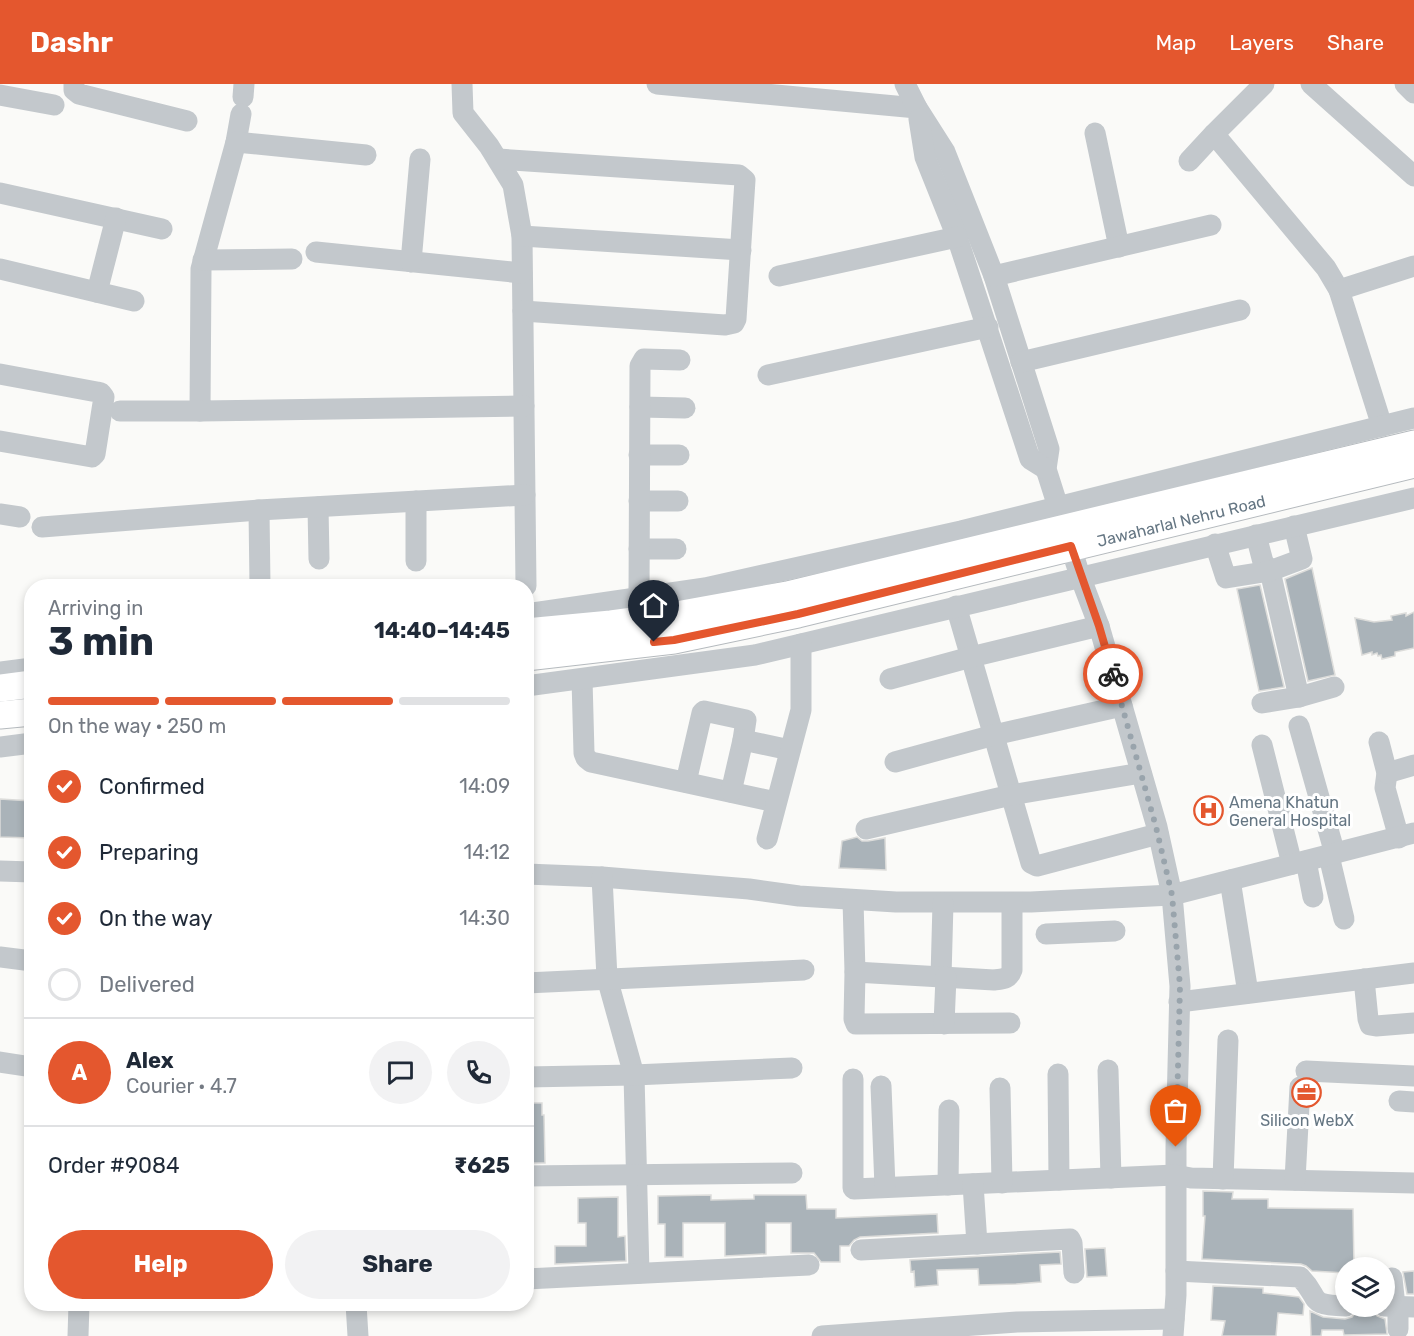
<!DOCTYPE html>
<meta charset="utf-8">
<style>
:root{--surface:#fff;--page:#f2f2f3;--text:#1f2937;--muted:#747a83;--line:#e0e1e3;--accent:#e4572e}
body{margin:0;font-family:Rubik,sans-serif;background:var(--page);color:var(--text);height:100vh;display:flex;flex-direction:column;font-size:22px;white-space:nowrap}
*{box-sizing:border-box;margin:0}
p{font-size:20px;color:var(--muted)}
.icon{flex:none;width:33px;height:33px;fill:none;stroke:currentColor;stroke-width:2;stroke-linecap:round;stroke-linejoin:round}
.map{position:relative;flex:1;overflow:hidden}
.drawer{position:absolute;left:24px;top:495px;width:510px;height:732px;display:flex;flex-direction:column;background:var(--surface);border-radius:24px;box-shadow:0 3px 9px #0003}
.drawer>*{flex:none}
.controls{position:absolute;left:1335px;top:1173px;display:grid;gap:12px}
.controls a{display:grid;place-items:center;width:60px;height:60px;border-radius:50%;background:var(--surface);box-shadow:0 3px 9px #0003;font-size:30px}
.pin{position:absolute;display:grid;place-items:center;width:51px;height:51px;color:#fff;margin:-62px -26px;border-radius:50% 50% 50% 0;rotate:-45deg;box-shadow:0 0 6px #0007}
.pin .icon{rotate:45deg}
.courier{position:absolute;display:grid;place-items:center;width:60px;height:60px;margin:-30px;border:4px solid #e4572e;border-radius:50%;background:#fff;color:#222;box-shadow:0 2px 8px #0007}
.headline em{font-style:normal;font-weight:700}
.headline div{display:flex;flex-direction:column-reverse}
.headline{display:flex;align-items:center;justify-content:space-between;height:102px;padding:0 24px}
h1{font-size:39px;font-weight:700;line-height:45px}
.bar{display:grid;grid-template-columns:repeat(4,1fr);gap:9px 6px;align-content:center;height:72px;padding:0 24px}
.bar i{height:8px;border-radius:4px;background:var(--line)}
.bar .current{background:var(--accent)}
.bar p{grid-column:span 4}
.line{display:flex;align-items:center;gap:15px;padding:0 24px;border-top:2px solid var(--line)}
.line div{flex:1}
.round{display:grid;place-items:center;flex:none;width:63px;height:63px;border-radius:32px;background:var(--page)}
ol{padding:0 24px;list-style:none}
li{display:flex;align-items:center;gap:18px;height:66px}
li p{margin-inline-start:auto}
li .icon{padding:6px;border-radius:50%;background:var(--accent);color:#fff;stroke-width:4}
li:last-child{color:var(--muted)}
li i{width:33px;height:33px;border:3px solid var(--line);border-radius:50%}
.button{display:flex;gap:12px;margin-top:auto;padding:12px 24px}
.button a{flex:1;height:69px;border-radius:36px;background:var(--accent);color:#fff;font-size:24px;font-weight:700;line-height:69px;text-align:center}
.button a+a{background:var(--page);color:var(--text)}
header{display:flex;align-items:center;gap:36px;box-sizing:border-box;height:84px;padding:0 30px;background:var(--accent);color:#fff}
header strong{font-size:28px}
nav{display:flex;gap:33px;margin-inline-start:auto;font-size:21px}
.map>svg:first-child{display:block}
.building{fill:#aab3b9;stroke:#dcdcda;stroke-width:1.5}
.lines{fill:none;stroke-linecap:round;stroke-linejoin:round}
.major-casing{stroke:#b5babe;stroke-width:29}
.minor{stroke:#c3c8cc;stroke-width:21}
.major{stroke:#fff;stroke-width:27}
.done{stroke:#99a4ac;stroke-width:6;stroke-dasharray:0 10.8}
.route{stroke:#e4572e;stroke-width:8}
.labels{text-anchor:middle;stroke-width:6;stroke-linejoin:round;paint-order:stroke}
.street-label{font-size:16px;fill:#657683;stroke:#fff}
.poi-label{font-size:16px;fill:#657683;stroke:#fff;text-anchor:start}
</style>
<header>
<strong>Dashr</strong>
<nav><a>Map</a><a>Layers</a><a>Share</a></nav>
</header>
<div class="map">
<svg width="1414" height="1252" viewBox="0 0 1414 1252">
<rect width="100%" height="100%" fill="#fafaf8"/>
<g class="building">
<polygon points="1312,484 1335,591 1308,597 1285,495"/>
<polygon points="1260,501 1284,603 1259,607 1237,505"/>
<polygon points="1414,528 1414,564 1395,568 1395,572 1382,575 1381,571 1378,572 1377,569 1372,571 1372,568 1362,571 1355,534 1374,538 1392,536 1391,532 1406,529 1406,532"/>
<polygon points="0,715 32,717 32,754 0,753"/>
<polygon points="857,753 862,757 868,757 885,754 886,786 839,784 842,757"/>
<polygon points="526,1019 542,1019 542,1031 544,1031 545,1079 530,1079 530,1043 526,1043"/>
<polygon points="1203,1107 1233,1108 1232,1115 1268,1115 1268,1124 1353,1125 1354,1184 1346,1184 1346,1189 1312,1187 1306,1182 1301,1180 1202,1175 1205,1132 1203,1132"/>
<polygon points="711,1111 711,1116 754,1115 754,1111 806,1111 807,1125 836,1125 836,1134 937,1130 938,1149 860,1153 854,1156 849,1162 840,1162 840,1178 821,1178 814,1169 791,1169 791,1139 766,1139 766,1170 725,1172 725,1139 683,1139 683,1173 665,1173 665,1140 658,1140 658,1112"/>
<polygon points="618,1113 618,1153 625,1152 626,1177 555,1180 555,1162 586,1162 586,1139 578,1139 578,1114"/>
<polygon points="1105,1164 1107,1192 1087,1193 1085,1165"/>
<polygon points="1060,1168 1061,1180 1040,1181 1041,1198 1016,1200 979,1201 978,1185 937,1186 938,1201 915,1203 914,1187 911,1188 910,1176"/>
<polygon points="1414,1187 1414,1210 1407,1210 1403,1188"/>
<polygon points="1213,1202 1263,1204 1263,1209 1299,1213 1304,1220 1303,1231 1278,1229 1276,1252 1222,1252 1225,1237 1211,1236"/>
<polygon points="1358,1225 1372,1225 1377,1232 1385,1235 1387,1250 1344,1251 1343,1246 1322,1246 1321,1252 1311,1252 1310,1227 1323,1233 1345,1235 1352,1233"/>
</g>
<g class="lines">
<defs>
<g id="major">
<polyline points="526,548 611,540 671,532 787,511 1414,360"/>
<path id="s1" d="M526 573 674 556 798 530 1414 380"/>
<polyline points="0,604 32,600"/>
<polyline points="0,631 32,628"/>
</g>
</defs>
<use href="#major" class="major-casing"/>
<g class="minor">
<polyline points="74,0 74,6 79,10 187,37"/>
<polyline points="462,0 463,29 489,62 513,101 522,152 526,502"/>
<polyline points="657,0 917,24"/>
<polyline points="905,0 917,24 945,68 994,192 1049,365 1046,385 1080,492 1099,542 1157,743 1172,811 1180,902 1176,1063 1176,1211 1173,1252"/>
<polyline points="1311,0 1414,92"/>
<polyline points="1405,0 1414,9"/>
<polyline points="0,11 54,21"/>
<polyline points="243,13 244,0"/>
<polyline points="241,30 236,58 201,185 200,327 524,322"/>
<polyline points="919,35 925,73 957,153 1030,375 1046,385"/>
<polyline points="1095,49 1119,163"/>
<polyline points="1214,50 1264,0"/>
<polyline points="236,58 366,71"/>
<polyline points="498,75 739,91 745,96 736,235 734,239 725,241 523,227"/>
<polyline points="1189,77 1214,50 1326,184 1339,206 1414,182"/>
<polyline points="0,109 162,145"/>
<polyline points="522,152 741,166"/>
<polyline points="316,168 522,189"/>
<polyline points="203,176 292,175"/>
<polyline points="411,178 420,75"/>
<polyline points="0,185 134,217"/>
<polyline points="779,192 957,153"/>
<polyline points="994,192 1211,141"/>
<polyline points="1339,206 1382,342"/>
<polyline points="97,208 116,134"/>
<polyline points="1021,278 1240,226"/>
<polyline points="0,290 97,308 101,309 104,313 95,370 92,373 0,357"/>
<polyline points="768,291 988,243"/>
<polyline points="640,323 685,324"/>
<polyline points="120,327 200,327"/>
<polyline points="639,371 679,371"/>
<polyline points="639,417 678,417"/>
<polyline points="318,423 319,475"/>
<polyline points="259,426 260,502"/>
<polyline points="0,430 20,433"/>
<polyline points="42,443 259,426 525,411"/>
<polyline points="1256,451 1263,478 1270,487 1299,613"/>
<polyline points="1215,460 1226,494 1270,487 1302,475 1294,442"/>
<polyline points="639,465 676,465"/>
<polyline points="416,477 416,417"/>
<polyline points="639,513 640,282 644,275 680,276"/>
<polyline points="956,522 1031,779 1037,782 1158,750"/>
<polyline points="526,530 705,504 961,447 1414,334"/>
<polyline points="0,588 32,584"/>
<polyline points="582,595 584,669 586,674 591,678 776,718"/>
<polyline points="890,595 971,573 1099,542"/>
<polyline points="526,602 755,571 1414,414"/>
<polyline points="1262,619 1299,613 1334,603"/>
<polyline points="1299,642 1335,770"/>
<polyline points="1379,658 1387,689 1385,704 1399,754"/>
<polyline points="1262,661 1292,780"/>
<polyline points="0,663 32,659"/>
<polyline points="895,678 994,651 1122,622"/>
<polyline points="1387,689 1414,681"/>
<polyline points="686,698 702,629 704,627 746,636 743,656"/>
<polyline points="731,708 743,656 790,666"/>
<polyline points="866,745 1011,711 1141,689"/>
<polyline points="767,755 801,626 801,560"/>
<polyline points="1329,772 1344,835"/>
<polyline points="1306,777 1313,813"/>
<polyline points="0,787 32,788"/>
<polyline points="526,790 602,793 749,805 799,812 896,818 1031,818 1172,811 1414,749"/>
<polyline points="602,793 607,894 634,991 639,1189"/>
<polyline points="1230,796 1248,909"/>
<polyline points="853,816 855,888"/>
<polyline points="1046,850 1115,847"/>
<polyline points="0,873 32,877"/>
<polyline points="941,893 943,819"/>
<polyline points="1364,895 1368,935 1370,941 1376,942 1414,939"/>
<polyline points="526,899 804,886"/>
<polyline points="1179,918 1414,889"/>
<path d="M1010 939 856 940 854 935 855 888 994 896C1003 895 1009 895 1012 886V819"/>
<polyline points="944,940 946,893"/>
<polyline points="0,978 32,983"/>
<polyline points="1108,986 1111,1094"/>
<polyline points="1306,987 1414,992"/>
<polyline points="1058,990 1059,1096"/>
<polyline points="526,993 634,991 792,984"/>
<polyline points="853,995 853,1104 854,1105 1175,1091 1191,1094 1414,1099"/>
<polyline points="881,1002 885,1103"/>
<polyline points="1000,1004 1002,1099"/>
<polyline points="1399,1017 1414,1018"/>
<polyline points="526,1092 792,1089"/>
<polyline points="1223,1095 1228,956"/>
<polyline points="1295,1096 1300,1003"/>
<polyline points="973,1100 977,1160"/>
<polyline points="948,1101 949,1026"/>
<polyline points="861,1166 1070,1155 1072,1159 1074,1189"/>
<path d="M1176 1187 1300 1193C1322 1215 1305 1221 1346 1222"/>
<polyline points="1392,1194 1395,1222"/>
<polyline points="526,1195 809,1181"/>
<polyline points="356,1220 358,1252"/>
<polyline points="1384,1222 1414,1223"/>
<polyline points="1398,1222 1398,1245"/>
<polyline points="78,1252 79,1220"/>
<polyline points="822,1252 1017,1238 1174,1235"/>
</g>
<use href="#major" class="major"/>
</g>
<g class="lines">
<polyline class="done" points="1113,590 1156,743 1172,811 1180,902 1176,1063"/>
<polyline class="route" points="654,558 674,556 798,530 1071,462 1099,542 1113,590"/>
</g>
<defs>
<symbol id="hospital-ring" viewBox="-11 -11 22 22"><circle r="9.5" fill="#fff" stroke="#e4572e" stroke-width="1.5"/><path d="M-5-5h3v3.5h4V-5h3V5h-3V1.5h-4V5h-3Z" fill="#e4572e"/></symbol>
<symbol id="office-ring" viewBox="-11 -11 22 22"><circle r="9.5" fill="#fff" stroke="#e4572e" stroke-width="1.5"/><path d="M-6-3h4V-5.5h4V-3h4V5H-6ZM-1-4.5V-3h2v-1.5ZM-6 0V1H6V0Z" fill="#e4572e"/></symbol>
</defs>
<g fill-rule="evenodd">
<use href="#hospital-ring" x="1192" y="710" width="33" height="33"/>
<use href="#office-ring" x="1290" y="992" width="33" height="33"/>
</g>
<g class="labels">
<g class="street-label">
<text dy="6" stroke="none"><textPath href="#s1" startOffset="670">Jawaharlal Nehru Road</textPath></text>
</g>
<g class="poi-label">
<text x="1229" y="724">Amena Khatun<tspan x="1229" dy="18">General Hospital</tspan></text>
<text x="1307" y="1042" text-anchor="middle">Silicon WebX</text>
</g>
</g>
</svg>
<div class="controls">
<a><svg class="icon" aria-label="layers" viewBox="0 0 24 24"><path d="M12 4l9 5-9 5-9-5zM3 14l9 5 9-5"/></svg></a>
</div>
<div class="pin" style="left:1176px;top:1063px;background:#ea580c"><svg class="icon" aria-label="bag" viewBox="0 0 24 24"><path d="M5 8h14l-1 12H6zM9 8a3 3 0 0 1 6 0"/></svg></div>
<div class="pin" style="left:654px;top:558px;background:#1f2937"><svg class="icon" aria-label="home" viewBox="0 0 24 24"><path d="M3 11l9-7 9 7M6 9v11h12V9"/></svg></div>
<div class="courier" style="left:1113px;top:590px"><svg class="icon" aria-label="bike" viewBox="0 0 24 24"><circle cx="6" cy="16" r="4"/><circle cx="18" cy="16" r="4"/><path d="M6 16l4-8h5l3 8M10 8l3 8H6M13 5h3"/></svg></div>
<section class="drawer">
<div class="headline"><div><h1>3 min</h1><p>Arriving in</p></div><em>14:40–14:45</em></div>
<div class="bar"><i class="current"></i><i class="current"></i><i class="current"></i><i></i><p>On the way · 250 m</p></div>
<ol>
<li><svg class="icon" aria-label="check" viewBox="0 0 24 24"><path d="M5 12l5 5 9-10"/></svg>Confirmed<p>14:09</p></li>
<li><svg class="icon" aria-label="check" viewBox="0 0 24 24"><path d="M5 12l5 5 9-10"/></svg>Preparing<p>14:12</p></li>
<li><svg class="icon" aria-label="check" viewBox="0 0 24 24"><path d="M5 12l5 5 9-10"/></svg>On the way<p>14:30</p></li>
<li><i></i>Delivered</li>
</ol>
<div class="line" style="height:108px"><b class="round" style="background:var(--accent);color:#fff">A</b><div><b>Alex</b><p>Courier · 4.7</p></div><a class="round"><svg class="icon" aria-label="chat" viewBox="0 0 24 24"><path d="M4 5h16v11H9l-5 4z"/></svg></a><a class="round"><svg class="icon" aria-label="phone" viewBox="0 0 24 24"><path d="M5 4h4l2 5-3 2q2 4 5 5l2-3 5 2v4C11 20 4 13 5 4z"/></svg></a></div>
<div class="line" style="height:78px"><div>Order #9084</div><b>₹625</b></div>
<div class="button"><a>Help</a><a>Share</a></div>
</section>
</div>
